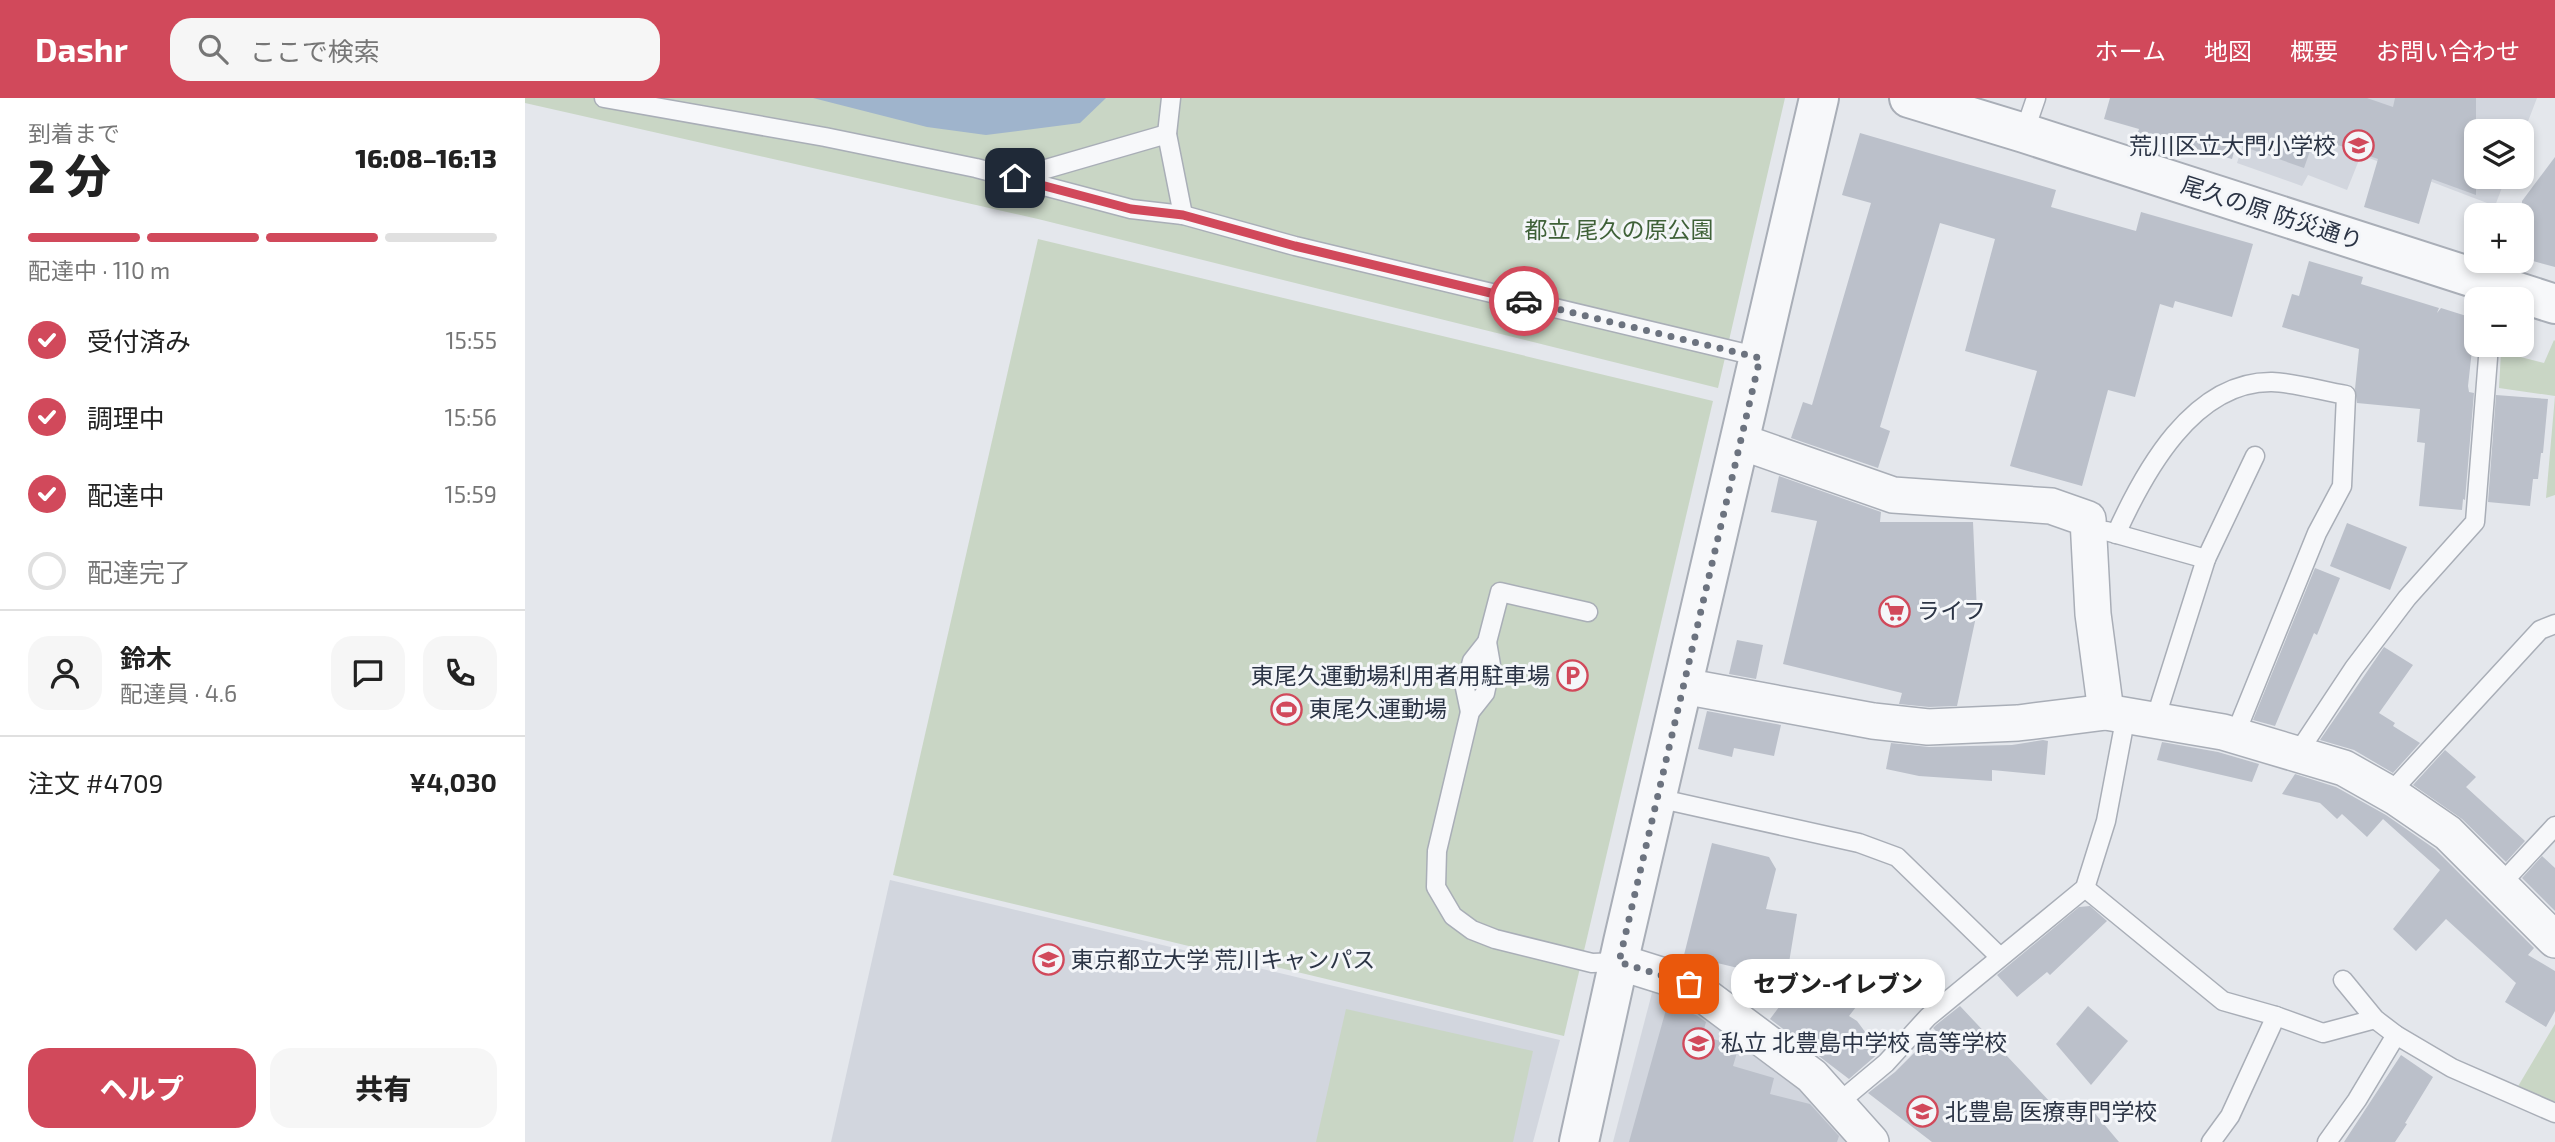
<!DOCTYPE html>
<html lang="ja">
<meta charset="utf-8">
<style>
:root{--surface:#fff;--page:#f6f6f6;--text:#222;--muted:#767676;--line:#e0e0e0;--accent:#d1495b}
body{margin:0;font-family:"Exo 2","Noto Sans JP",sans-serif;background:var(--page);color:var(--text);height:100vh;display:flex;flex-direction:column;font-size:26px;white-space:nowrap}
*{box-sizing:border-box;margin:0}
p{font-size:23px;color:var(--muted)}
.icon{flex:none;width:38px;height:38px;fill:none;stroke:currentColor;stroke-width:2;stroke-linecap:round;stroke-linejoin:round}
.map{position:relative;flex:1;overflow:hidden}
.sheet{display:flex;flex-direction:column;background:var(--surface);width:525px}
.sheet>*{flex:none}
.fabs{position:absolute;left:1939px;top:21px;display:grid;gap:14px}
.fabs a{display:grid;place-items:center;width:70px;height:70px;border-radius:14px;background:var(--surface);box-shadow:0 4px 10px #0003;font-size:35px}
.pin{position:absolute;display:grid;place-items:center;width:60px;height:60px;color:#fff;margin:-30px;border-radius:14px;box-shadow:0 4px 10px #0006}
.courier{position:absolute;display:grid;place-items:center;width:70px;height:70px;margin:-35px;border:5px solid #d1495b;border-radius:50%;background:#fff;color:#222;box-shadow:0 2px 9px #0007}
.bubble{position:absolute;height:49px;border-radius:21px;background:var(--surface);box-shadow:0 4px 10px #0003;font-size:23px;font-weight:800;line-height:49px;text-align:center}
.headline em{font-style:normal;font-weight:800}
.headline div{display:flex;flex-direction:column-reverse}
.headline{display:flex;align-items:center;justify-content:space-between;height:119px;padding:0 28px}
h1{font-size:46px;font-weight:800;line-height:52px}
.bar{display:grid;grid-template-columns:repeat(4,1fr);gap:10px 7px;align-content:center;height:84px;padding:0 28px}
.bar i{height:9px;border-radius:5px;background:var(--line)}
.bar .current{background:var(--accent)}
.bar p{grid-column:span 4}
.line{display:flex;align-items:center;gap:18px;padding:0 28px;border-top:2px solid var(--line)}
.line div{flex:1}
.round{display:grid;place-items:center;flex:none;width:74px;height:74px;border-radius:21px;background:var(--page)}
ol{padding:0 28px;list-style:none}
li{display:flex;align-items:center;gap:21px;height:77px}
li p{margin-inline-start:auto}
li .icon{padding:7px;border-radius:50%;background:var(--accent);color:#fff;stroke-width:4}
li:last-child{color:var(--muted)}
li i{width:38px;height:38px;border:4px solid var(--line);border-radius:50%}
.button{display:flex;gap:14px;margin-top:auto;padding:14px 28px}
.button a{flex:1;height:80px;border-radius:21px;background:var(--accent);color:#fff;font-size:28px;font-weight:800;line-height:80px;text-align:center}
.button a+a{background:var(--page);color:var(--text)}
header{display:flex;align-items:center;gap:42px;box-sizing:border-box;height:98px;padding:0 35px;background:var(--accent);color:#fff}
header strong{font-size:33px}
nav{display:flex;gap:38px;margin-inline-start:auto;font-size:24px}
.search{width:490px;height:63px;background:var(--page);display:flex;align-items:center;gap:18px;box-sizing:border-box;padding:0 24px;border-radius:21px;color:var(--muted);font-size:26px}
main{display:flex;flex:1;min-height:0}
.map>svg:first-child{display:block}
.built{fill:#d2d6de}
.green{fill:#c9d6c5}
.water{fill:#9fb4cc}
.building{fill:#bbc0ca}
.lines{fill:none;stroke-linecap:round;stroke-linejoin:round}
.service-casing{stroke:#a9aeb7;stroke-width:21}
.minor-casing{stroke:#a9aeb7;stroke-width:38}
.tertiary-casing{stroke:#a9aeb7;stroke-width:42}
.service{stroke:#f7f8fa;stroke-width:18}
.minor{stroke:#f7f8fa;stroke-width:35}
.tertiary{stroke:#f7f8fa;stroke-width:38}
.done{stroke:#6c737f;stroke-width:7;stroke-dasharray:0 12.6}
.route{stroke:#d1495b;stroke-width:9}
.labels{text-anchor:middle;stroke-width:6;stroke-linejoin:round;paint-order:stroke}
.poi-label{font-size:23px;fill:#2b3445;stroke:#f4f6f9;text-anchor:start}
.street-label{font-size:23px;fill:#2b3445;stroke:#f4f6f9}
.park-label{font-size:23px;fill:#3f6138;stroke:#f4f6f9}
</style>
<header>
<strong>Dashr</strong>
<div class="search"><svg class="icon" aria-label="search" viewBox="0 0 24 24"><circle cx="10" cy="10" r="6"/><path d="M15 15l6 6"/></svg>ここで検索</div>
<nav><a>ホーム</a><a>地図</a><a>概要</a><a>お問い合わせ</a></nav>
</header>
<main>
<section class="sheet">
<div class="headline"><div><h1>2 分</h1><p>到着まで</p></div><em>16:08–16:13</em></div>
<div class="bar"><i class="current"></i><i class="current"></i><i class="current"></i><i></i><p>配達中 · 110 m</p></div>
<ol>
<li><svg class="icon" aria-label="check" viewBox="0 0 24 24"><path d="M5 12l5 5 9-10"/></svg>受付済み<p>15:55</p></li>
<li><svg class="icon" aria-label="check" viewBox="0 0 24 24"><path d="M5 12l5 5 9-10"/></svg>調理中<p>15:56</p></li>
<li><svg class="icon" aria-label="check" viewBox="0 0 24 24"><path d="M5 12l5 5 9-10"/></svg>配達中<p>15:59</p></li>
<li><i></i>配達完了</li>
</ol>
<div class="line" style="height:126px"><a class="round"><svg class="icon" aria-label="person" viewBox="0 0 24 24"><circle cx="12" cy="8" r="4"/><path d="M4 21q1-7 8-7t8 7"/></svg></a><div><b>鈴木</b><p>配達員 · 4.6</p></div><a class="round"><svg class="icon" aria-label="chat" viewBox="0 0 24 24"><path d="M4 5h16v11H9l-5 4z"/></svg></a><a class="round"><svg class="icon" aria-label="phone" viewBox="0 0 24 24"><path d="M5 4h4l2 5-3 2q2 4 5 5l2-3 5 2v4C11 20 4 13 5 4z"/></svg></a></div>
<div class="line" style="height:91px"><div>注文 #4709</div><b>¥4,030</b></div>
<div class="button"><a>ヘルプ</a><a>共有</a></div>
</section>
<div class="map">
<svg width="2030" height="1044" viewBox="0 0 2030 1044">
<rect width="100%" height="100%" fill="#e4e7ec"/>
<g class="built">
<polygon points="1660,0 2012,0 1997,39 1997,33 1951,33 1951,79 1981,79 1970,108 1836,57 1822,92 1783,77 1777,88 1712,65 1726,21"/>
<polygon points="365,782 1035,942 1008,1044 306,1044"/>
<polygon points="1128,891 1181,906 1335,1044 1088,1044"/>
</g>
<g class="green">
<polygon points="0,0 1260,0 1193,290 513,121 0,5"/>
<polygon points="513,141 1188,303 1039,938 368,777"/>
<polygon points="2029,242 2030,243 2030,397 2021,400 2030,298 1974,290 1976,254 2019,265"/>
<polygon points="821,911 1008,953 988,1044 791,1044"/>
<polygon points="2030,926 2030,1003 2028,1004 1992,990"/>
</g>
<polygon class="water" points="288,0 581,0 555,25 461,37 402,29"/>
<g class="building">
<polygon points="1585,0 1842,0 1868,9 1870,0 1951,0 1951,97 1907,81 1894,126 1839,109 1853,61 1790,39 1779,70 1711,46 1707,61 1641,42 1640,45 1612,37 1614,31 1579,21"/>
<polygon points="1335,35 1531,92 1526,109 1611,133 1616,114 1728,146 1707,219 1650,203 1648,210 1635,206 1610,299 1583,292 1557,388 1485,368 1512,273 1440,253 1470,141 1415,125 1355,329 1365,333 1353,370 1266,340 1278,304 1287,307 1346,105 1317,97"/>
<polygon points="2030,59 2030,169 1997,160 1997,103"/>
<polygon points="1784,163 1838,179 1836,186 1914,210 1912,215 1916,210 1951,221 1951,237 1947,252 1943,288 1944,294 1949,295 1940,402 1938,401 1937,412 1894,408 1900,345 1892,344 1895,311 1832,305 1830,291 1834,251 1757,229 1767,196 1774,198"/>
<polygon points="1971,297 2023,301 2018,355 2016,355 2013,381 2008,381 2005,408 1963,404"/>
<polygon points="1254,378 1356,414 1355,424 1448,424 1452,514 1432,608 1404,609 1374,606 1377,595 1258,566 1292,423 1246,414"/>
<polygon points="1822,425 1882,449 1865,492 1805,468"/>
<polygon points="1790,470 1815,480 1792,537 1789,535 1750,628 1728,622"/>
<polygon points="1212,542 1238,547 1231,581 1204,576"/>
<polygon points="1859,549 1888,567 1854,615 1870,625 1868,628 1895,645 1868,675 1829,652 1795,642"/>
<polygon points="1182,613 1256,627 1249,658 1209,650 1207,659 1173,651"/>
<polygon points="1518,642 1523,643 1520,677 1467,672 1467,683 1394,678 1361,671 1366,645 1404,649 1487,647"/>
<polygon points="1637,644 1693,654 1734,666 1727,684 1632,662"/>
<polygon points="1920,652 1951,679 1941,689 2000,743 1981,764 1937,721 1888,687"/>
<polygon points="1770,676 1811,689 1861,717 1910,751 2009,850 2003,857 2030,873 2030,913 2021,929 1980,904 1991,885 1921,821 1891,853 1868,831 1915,772 1858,721 1842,739 1817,716 1812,721 1795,705 1757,696"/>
<polygon points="1187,745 1244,759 1251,771 1241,811 1272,816 1258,901 1209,893 1213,870 1159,857"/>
<polygon points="2017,758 2030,770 2030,813 1997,780"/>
<polygon points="1565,808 1582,823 1525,877 1522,874 1492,899 1472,877 1554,809"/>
<polygon points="1269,889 1316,900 1331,909 1324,918 1332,923 1355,954 1324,981 1245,921"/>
<polygon points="1142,908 1171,917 1181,924 1177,938 1214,948 1208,968 1249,980 1245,996 1285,1006 1314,1038 1312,1044 1104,1044"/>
<polygon points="1435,908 1543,1023 1562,1006 1594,1044 1407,1044 1343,995 1370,974 1411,933 1408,930 1411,927"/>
<polygon points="1563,908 1603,943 1566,987 1531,946"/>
<polygon points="1876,957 1908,979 1880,1025 1882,1026 1870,1044 1819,1044"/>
</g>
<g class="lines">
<defs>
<g id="service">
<polyline points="79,0 300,39 451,70 606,111 658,117 770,148 1235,259"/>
<polyline points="646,0 642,36 658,117"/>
<polyline points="1499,35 1511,0"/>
<polyline points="490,80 642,36"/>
<polyline points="1581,433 1681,461 1630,622"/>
<path d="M1591 436C1619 374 1668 283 1747 284 1771 285 1797 293 1821 297L1817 388 1792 435 1710 637"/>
<polyline points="1681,461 1730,358"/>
<polyline points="962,544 966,567 960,595 945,614 912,753 911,789 928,818 947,832 970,841 1067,865 1094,864"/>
<polyline points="945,614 940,590 947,563 962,544 975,494 1063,514"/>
<polyline points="1772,656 1829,570 1882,500 1950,424 1964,247"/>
<polyline points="1865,695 2015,532 2030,526"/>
<polyline points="1132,700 1334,745 1372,759 1475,859"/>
<polyline points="1975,787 2030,728"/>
<polyline points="1560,790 1698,903 1751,918 1705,1018 1686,1044"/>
<polyline points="1818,882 1850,921 1871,937 1927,970 2030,1015"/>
<polyline points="1751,918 1798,935 1850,921"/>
<polyline points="1312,1006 1361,965 1403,919 1560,790 1581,723 1601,617"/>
<polyline points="1802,1044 1832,1002 1871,937"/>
</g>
<g id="minor">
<polyline points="1214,343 1368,397 1526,408 1563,421 1568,516 1581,614"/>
<polyline points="1158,588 1348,623 1403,629 1493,625 1581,614 1698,634 1819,670 1872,700 1923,735 2030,842"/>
<polyline points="1094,864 1164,886 1287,978 1346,1044"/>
</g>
<g id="tertiary">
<polyline points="1384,0 1499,35 2030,206"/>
<polyline points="1054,1044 1098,844 1294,0"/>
</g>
</defs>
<use href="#service" class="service-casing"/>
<use href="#minor" class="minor-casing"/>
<use href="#tertiary" class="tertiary-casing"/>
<use href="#service" class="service"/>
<use href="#minor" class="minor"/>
<use href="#tertiary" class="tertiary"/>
</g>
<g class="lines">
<polyline class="done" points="999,203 1235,260 1094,864 1164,886"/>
<polyline class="route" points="490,80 606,111 658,117 770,148 999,203"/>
</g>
<defs>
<symbol id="school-ring" viewBox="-11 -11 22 22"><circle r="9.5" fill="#f4f6f9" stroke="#d1495b" stroke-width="1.5"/><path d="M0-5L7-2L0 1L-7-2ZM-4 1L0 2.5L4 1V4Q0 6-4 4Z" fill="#d1495b"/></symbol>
<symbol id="supermarket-ring" viewBox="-11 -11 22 22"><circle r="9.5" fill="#f4f6f9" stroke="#d1495b" stroke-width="1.5"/><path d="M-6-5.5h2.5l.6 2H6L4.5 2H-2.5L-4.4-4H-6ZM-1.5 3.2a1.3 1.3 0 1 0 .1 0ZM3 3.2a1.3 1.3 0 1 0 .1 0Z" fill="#d1495b"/></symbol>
<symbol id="parking-ring" viewBox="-11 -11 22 22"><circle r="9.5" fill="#f4f6f9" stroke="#d1495b" stroke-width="1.5"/><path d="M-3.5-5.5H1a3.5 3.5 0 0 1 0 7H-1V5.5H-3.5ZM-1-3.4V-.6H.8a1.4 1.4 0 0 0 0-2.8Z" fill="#d1495b"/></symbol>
<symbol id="stadium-ring" viewBox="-11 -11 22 22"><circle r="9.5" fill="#f4f6f9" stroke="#d1495b" stroke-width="1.5"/><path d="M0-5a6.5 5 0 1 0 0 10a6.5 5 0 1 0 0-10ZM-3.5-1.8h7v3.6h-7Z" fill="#d1495b"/></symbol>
<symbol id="university-ring" viewBox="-11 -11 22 22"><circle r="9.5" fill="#f4f6f9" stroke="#d1495b" stroke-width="1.5"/><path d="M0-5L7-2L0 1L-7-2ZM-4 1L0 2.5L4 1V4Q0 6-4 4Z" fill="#d1495b"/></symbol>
</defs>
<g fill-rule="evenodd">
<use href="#school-ring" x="1816" y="30" width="35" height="35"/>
<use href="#supermarket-ring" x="1352" y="496" width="35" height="35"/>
<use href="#parking-ring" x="1030" y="560" width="35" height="35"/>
<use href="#stadium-ring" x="744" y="594" width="35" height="35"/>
<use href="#university-ring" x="506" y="844" width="35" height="35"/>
<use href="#school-ring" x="1156" y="928" width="35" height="35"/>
<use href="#school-ring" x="1380" y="996" width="35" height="35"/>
</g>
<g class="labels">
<g class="poi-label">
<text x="1811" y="56" text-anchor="end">荒川区立大門小学校</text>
<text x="1392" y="521">ライフ</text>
<text x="1025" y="586" text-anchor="end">東尾久運動場利用者用駐車場</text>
<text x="784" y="619">東尾久運動場</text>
<text x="546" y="870">東京都立大学 荒川キャンパス</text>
<text x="1196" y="953">私立 北豊島中学校 高等学校</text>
<text x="1420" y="1022">北豊島 医療専門学校</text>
</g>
<g class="street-label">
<text transform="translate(1747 115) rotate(18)" y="8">尾久の原 防災通り</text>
</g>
<g class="park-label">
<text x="1094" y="140">都立 尾久の原公園</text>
</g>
</g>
</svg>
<div class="fabs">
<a><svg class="icon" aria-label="layers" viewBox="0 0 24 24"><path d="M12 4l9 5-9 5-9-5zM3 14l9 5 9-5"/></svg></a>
<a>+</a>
<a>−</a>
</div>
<div class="pin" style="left:1164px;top:886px;background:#ea580c"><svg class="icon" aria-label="bag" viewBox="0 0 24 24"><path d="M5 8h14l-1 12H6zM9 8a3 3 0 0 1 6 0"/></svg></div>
<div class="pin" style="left:490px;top:80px;background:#1f2937"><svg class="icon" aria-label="home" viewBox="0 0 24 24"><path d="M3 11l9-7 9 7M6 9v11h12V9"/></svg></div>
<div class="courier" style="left:999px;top:203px"><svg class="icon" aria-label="car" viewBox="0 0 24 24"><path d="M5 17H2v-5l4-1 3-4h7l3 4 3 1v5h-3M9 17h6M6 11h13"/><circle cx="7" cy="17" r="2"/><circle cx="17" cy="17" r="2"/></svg></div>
<div class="bubble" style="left:1206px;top:861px;width:214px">セブン-イレブン</div>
</div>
</main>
